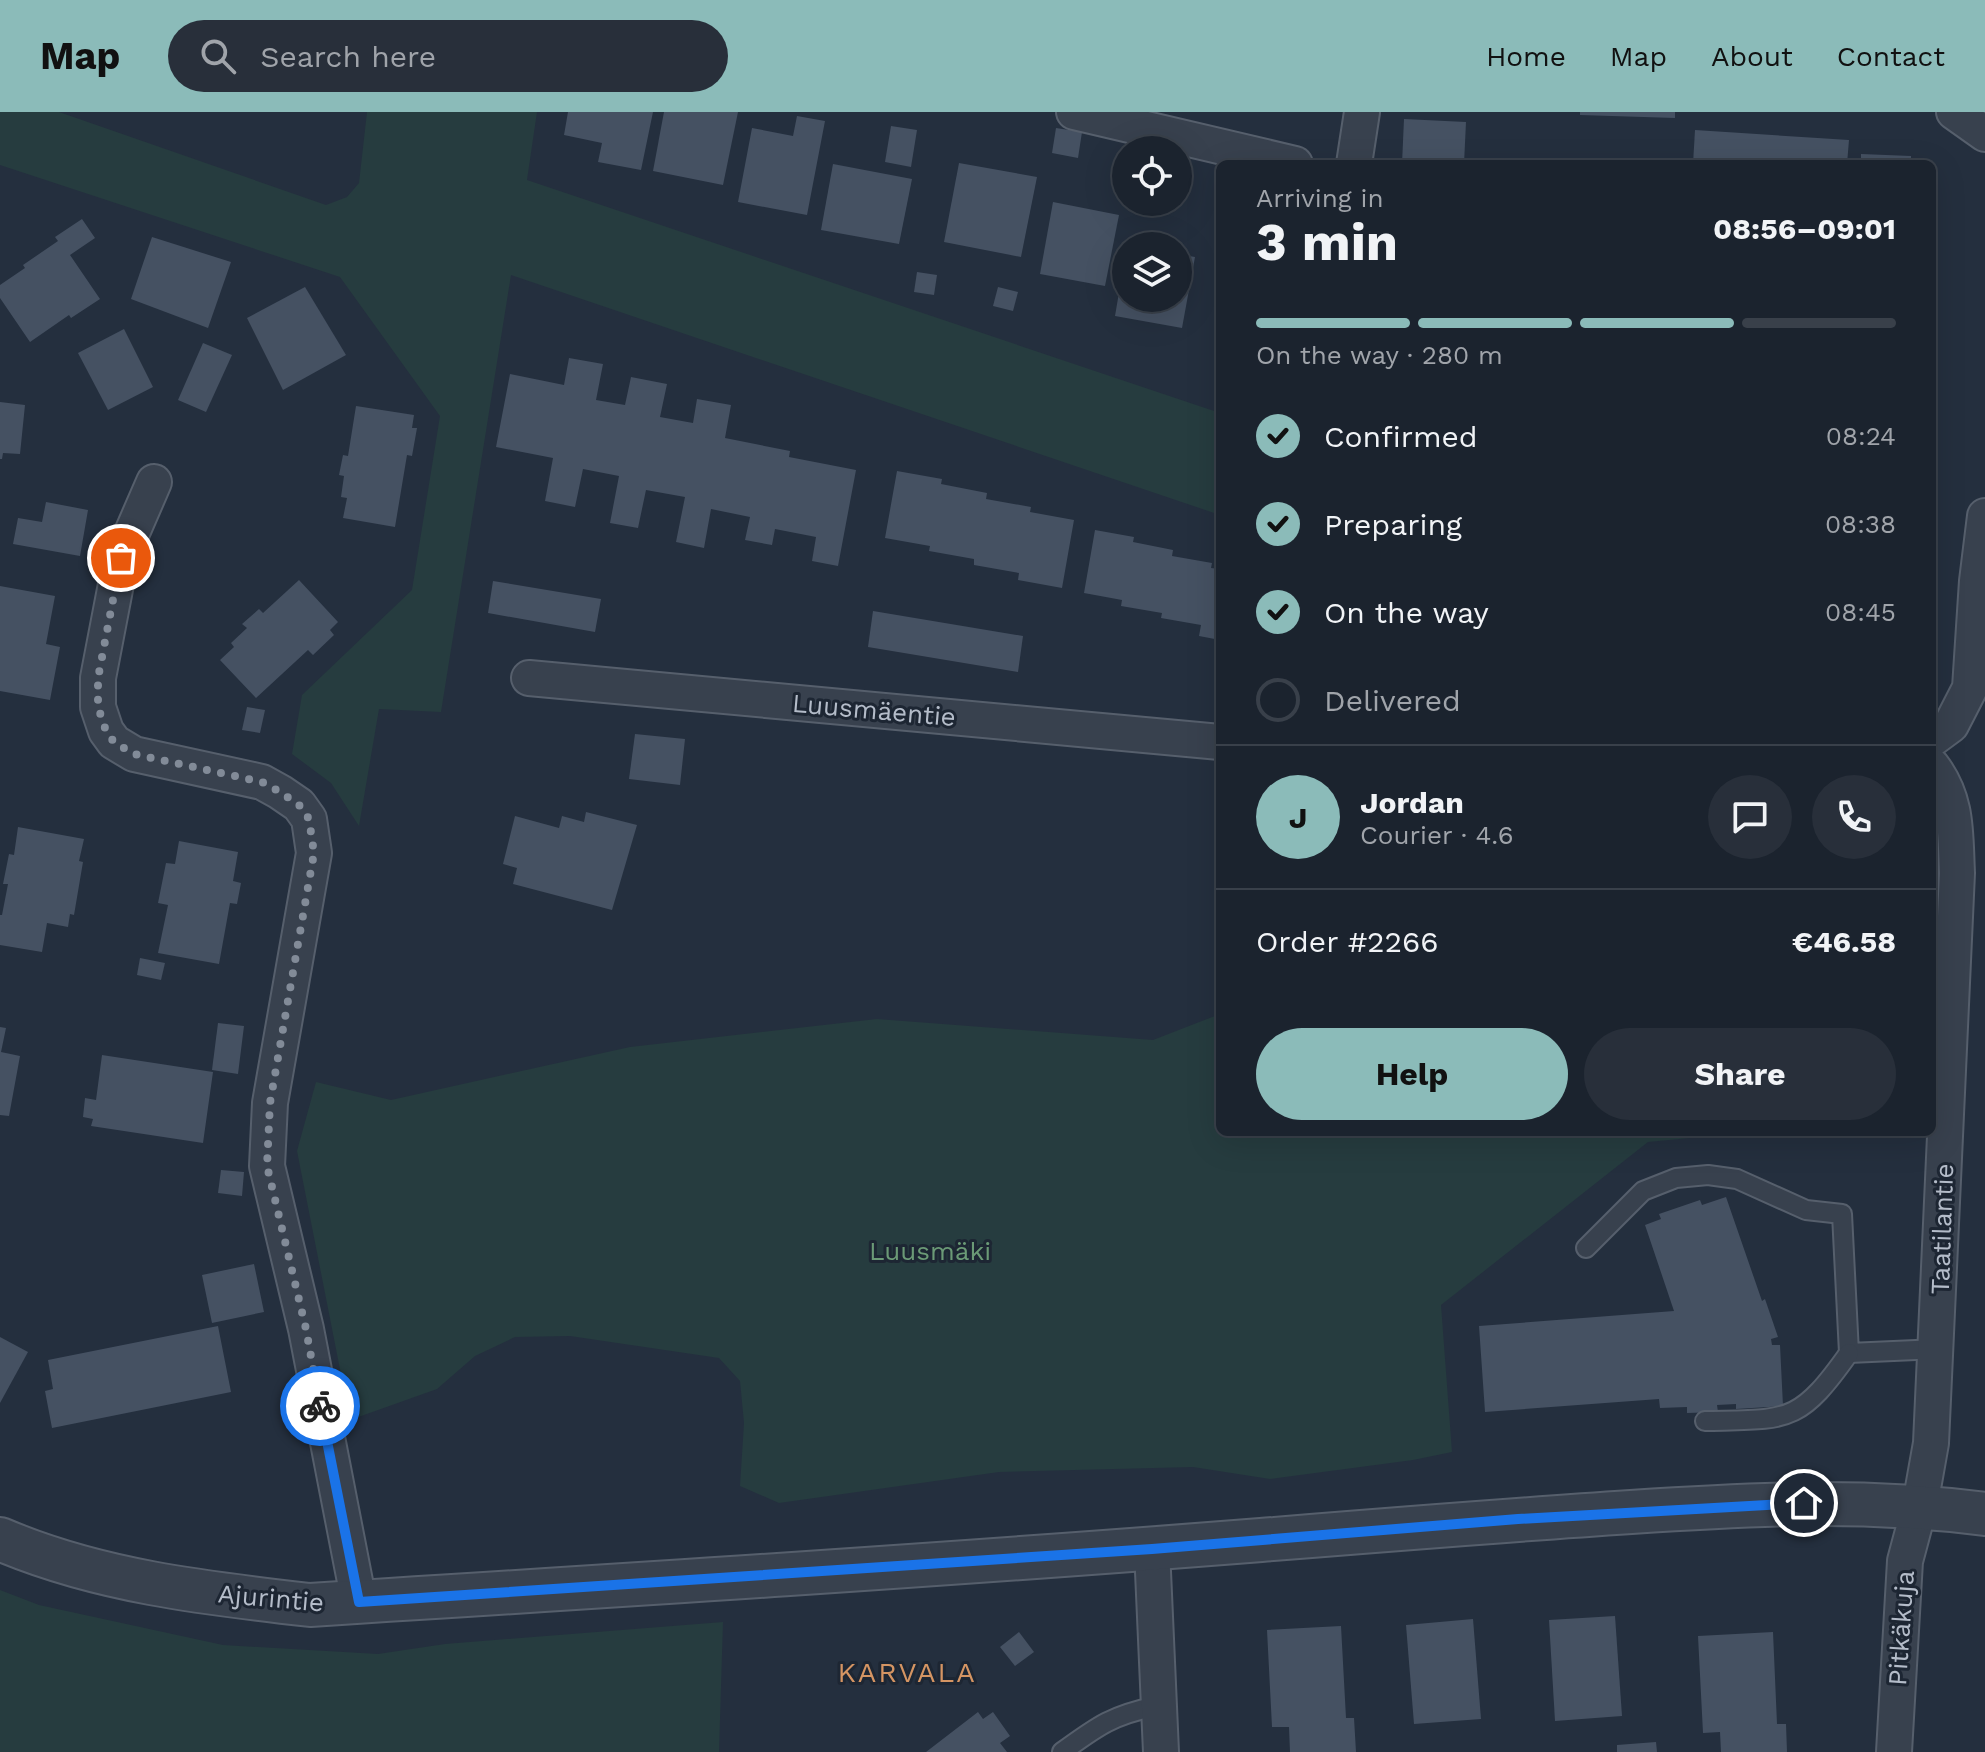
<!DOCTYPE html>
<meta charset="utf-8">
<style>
:root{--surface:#1b232e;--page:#282f3a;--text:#f1f3f6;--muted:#a0a4aa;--line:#39404a;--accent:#8bbbb9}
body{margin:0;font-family:"Work Sans",sans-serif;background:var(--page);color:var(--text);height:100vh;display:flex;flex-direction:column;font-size:30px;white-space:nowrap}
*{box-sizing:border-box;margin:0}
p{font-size:26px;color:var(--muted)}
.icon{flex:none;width:44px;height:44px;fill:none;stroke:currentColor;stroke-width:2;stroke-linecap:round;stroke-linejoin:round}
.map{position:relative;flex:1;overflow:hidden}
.panel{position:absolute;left:1216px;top:48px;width:720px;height:976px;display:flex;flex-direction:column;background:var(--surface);border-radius:12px;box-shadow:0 8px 32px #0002,0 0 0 2px var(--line)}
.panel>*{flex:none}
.tools{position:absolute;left:1112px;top:24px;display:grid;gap:16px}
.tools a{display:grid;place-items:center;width:80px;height:80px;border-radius:50%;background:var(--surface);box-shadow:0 8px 32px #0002,0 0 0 2px var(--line);font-size:40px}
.pin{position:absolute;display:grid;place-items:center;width:68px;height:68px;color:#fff;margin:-34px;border:4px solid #fff;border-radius:50%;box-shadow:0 2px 8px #0007}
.courier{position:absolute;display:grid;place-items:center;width:80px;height:80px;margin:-40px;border:6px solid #1a73e8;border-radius:50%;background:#fff;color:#222;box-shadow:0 2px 10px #0007}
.summary em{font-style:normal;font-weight:700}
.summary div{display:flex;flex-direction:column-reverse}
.summary{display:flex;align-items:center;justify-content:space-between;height:136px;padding:0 40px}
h1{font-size:52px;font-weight:700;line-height:60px}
.bar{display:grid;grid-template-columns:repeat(4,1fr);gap:12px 8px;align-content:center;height:96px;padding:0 40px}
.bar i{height:10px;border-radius:6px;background:var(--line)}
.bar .on{background:var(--accent)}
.bar p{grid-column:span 4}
.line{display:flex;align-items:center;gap:20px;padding:0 40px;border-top:2px solid var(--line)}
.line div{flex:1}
.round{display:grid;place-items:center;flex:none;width:84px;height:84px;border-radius:42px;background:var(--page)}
ol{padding:0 40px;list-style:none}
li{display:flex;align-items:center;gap:24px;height:88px}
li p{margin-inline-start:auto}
li .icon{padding:8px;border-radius:50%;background:var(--accent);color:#111;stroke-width:4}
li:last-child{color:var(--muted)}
li i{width:44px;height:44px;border:4px solid var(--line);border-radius:50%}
.action{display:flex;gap:16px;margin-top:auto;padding:16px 40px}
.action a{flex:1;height:92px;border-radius:48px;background:var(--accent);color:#111;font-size:32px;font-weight:700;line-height:92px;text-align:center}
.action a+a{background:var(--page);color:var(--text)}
header{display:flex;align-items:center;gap:48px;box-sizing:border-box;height:112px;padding:0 40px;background:var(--accent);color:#111}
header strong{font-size:38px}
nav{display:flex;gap:44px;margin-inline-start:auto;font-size:28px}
.search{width:560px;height:72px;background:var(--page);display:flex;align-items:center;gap:20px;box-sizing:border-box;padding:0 28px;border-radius:44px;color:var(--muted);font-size:30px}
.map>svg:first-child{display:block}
.green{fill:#263c3f}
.building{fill:#455162}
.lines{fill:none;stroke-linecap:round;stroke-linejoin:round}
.service-casing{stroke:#565f6c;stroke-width:22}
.minor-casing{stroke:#565f6c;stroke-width:38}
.tertiary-casing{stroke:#565f6c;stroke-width:46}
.service{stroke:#38414e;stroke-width:18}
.minor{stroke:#38414e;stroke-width:34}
.tertiary{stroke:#38414e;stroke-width:42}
.done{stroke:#828b98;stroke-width:8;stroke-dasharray:0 14.4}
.route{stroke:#1a73e8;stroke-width:10}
.labels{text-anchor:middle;stroke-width:6;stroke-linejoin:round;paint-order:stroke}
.street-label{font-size:26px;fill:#b4bcc9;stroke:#1d2633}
.park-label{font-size:26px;fill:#6b9a76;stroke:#1d2633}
.neighbourhood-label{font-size:28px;letter-spacing:2px;fill:#d59563;stroke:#1d2633}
</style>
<header>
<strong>Map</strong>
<div class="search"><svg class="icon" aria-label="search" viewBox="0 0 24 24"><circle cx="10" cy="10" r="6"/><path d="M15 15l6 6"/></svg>Search here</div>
<nav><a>Home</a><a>Map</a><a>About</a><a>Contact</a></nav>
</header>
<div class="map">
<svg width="1985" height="1640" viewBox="0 0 1985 1640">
<rect width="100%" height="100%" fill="#242f3e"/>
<g class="green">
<polygon points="0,0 59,0 326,93 347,85 359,71 367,0 537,0 527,68 1220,301 1220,403 511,163 441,600 379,597 359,714 331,671 292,642 302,583 412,478 440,304 340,165 0,53"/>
<polygon points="1220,902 1220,1020 1753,1020 1648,1030 1441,1193 1452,1340 1413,1348 1270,1367 1193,1355 999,1360 779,1391 740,1374 744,1311 740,1269 719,1246 570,1224 515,1225 475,1244 437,1277 350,1308 297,1039 316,970 391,988 630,935 877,907 1153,928"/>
<polygon points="0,1478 39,1493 223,1533 378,1542 445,1532 723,1510 719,1640 0,1640"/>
</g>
<g class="building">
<polygon points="568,0 653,0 641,58 598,50 602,31 564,23"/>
<polygon points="664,0 738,0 723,73 653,59"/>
<polygon points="1580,0 1675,0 1675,6 1580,3"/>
<polygon points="797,4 825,9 807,103 738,90 752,16 793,24"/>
<polygon points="1404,7 1466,10 1464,52 1402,52"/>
<polygon points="891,14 917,18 911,55 885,50"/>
<polygon points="1056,16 1082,20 1078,46 1052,41"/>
<polygon points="1695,18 1849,28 1847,52 1693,52"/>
<polygon points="1861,42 1911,44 1911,52 1861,52"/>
<polygon points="959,51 1037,65 1021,145 944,130"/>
<polygon points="833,52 912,67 899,132 821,118"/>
<polygon points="1053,90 1119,103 1105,174 1040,162"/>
<polygon points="82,107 95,126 70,143 100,187 71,206 69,203 30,230 0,186 0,173 25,156 23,153 58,129 55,125"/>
<polygon points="152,125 231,150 208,216 131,187"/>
<polygon points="1178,142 1195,145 1182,216 1115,204 1124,151 1126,186 1178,186"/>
<polygon points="917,160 937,163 934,183 914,180"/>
<polygon points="305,175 346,243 283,278 247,206"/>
<polygon points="998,175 1018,180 1013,199 993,194"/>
<polygon points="124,217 153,275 108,298 78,241"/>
<polygon points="203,231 232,243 206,300 178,288"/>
<polygon points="569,246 603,252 596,288 625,293 631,265 667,272 660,305 693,311 697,287 731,293 725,326 790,339 789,345 856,358 838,454 812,449 816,425 775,417 772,433 745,428 750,405 711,397 704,436 676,430 685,385 646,378 638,416 610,411 619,364 583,357 575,395 545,389 553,346 496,335 510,262 564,273"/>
<polygon points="0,290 25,293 20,342 3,341 2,347 0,347"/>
<polygon points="356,294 414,303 412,316 417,316 412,344 407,343 395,415 343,406 347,386 341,385 344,364 339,363 343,343 348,344"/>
<polygon points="897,359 942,367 941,372 987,381 986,387 1031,395 1030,400 1074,408 1062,476 1018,468 1019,461 974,453 974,447 929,439 930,434 885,426"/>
<polygon points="46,390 88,398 80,444 13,432 18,406 42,410"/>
<polygon points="1095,418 1134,425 1133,430 1173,438 1172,444 1212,451 1211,456 1220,457 1220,528 1199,524 1201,513 1161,506 1162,501 1121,494 1122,488 1084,481"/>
<polygon points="299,468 338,510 330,518 334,523 313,543 308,538 256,586 220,548 234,535 231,531 247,516 242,512 259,497 263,501"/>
<polygon points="493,469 601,487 595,520 488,501"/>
<polygon points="0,474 55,484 46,532 60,535 50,588 0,579"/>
<polygon points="873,499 1023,524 1018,560 868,535"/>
<polygon points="247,595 265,598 260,621 242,618"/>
<polygon points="635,622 685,627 680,673 629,667"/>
<polygon points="586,700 637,713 612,798 513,772 517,756 503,752 515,704 559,716 562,704 584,710"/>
<polygon points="18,715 84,727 79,749 83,750 74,803 70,802 68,815 47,811 42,840 0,833 0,803 2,803 8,772 3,772 9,742 14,743"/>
<polygon points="179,729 238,740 233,769 241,771 237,792 230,791 219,852 158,841 168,793 158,791 166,751 175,752"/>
<polygon points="140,846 165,851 161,868 137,863"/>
<polygon points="218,911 244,914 238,962 212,958"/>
<polygon points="0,915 6,916 1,940 20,944 9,1004 0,1003"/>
<polygon points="102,943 213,960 203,1031 91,1014 93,1007 83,1005 85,986 96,988"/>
<polygon points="221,1058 244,1060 242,1084 218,1081"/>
<polygon points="1726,1085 1762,1189 1765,1187 1778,1225 1771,1227 1772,1233 1780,1233 1783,1294 1736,1297 1736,1292 1717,1293 1718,1300 1687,1301 1687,1295 1660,1296 1659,1287 1485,1300 1479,1214 1674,1199 1645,1113 1661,1107 1659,1102 1700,1088 1702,1093"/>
<polygon points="254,1152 264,1200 212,1211 202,1163"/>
<polygon points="218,1214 231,1280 52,1316 45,1279 53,1277 48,1248"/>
<polygon points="0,1225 28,1240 0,1291"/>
<polygon points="1615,1504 1622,1604 1555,1609 1549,1508"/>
<polygon points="1473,1507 1481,1607 1414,1612 1406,1513"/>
<polygon points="1341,1514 1346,1606 1354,1606 1356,1640 1290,1640 1289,1615 1272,1615 1267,1518"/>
<polygon points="1019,1520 1034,1540 1015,1554 1000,1535"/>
<polygon points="1773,1520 1777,1612 1786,1612 1787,1640 1721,1640 1720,1620 1703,1621 1698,1524"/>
<polygon points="978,1600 983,1607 993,1600 1010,1624 1000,1631 1007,1640 926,1640"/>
<polygon points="1656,1630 1657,1640 1617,1640 1617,1633"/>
</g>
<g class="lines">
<defs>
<g id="service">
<polyline points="1586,1136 1643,1079 1676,1066 1708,1063 1737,1067 1806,1098 1842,1102 1849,1241 1938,1237"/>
<path d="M1705 1309C1788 1307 1798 1313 1849 1241"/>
<path d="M1062 1640C1099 1613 1113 1603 1157 1594"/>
</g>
<g id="minor">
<polyline points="1074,0 1295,52"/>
<polyline points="1954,0 1985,22"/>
<polyline points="1354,52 1362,0"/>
<polyline points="154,370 121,446 98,566 98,595 106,619 114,630 134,642 262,670 280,680 299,693 309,707 314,741 270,991 267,1054 306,1217 359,1490"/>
<polyline points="529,566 1220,630"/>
<polyline points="1932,627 1951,613 1970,576 1977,469 1985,404"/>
<polyline points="1152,1437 1161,1640"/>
<path d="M1894 1640 1905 1449 1920 1393 1931 1331 1957 761C1955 721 1958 688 1932 654"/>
</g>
<path id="tertiary" d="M0 1427C98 1469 204 1481 310 1493 627 1473 944 1453 1261 1428 1385 1418 1508 1408 1631 1400 1754 1392 1863 1386 1985 1402"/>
</defs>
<use href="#service" class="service-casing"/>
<use href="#minor" class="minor-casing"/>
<use href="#tertiary" class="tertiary-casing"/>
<use href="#service" class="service"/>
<use href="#minor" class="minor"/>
<use href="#tertiary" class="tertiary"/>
</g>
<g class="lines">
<polyline class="done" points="121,446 98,566 98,595 106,619 114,630 134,642 262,670 280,680 299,693 309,707 314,741 270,991 267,1054 306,1217 320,1294"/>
<polyline class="route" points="320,1294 359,1490 1152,1437 1518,1407 1804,1391"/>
</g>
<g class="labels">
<g class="street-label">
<text transform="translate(874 598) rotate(5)" y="9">Luusmäentie</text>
<text transform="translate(1942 1117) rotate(-88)" y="9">Taatilantie</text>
<text transform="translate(271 1486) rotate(5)" y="9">Ajurintie</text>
<text transform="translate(1901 1516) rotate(-86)" y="9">Pitkäkuja</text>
</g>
<g class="park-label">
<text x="930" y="1148">Luusmäki</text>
</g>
<g class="neighbourhood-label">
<text x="907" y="1570">KARVALA</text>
</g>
</g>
</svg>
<div class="tools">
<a><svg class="icon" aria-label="locate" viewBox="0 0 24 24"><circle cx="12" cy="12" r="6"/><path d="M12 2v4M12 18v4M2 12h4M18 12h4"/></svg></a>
<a><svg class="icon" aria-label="layers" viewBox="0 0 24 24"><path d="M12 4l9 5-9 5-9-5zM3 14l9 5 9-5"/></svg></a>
</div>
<div class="pin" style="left:121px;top:446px;background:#ea580c"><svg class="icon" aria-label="bag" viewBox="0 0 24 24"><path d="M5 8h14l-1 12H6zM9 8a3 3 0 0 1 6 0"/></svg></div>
<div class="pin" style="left:1804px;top:1391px;background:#1f2937"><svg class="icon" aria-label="home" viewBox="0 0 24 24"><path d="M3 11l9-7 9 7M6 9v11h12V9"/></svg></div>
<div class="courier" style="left:320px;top:1294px"><svg class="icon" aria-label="bike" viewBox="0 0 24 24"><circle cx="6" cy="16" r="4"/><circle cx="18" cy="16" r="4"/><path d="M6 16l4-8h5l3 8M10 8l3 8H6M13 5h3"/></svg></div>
<section class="panel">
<div class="summary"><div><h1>3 min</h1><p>Arriving in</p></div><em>08:56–09:01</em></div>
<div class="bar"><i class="on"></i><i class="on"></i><i class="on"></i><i></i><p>On the way · 280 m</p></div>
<ol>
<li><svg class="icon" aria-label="check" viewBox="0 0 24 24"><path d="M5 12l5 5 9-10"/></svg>Confirmed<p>08:24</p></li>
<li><svg class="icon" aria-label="check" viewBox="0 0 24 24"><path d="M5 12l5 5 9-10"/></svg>Preparing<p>08:38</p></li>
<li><svg class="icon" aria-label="check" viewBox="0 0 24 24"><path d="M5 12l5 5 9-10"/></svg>On the way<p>08:45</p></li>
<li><i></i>Delivered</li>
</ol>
<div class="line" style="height:144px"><b class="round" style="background:var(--accent);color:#111">J</b><div><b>Jordan</b><p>Courier · 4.6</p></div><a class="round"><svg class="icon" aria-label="chat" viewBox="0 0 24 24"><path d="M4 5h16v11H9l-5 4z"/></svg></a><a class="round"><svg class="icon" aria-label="phone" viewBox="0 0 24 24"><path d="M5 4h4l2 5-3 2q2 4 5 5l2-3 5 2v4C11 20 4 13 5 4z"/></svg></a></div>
<div class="line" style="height:104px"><div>Order #2266</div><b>€46.58</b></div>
<div class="action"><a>Help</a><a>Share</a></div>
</section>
</div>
